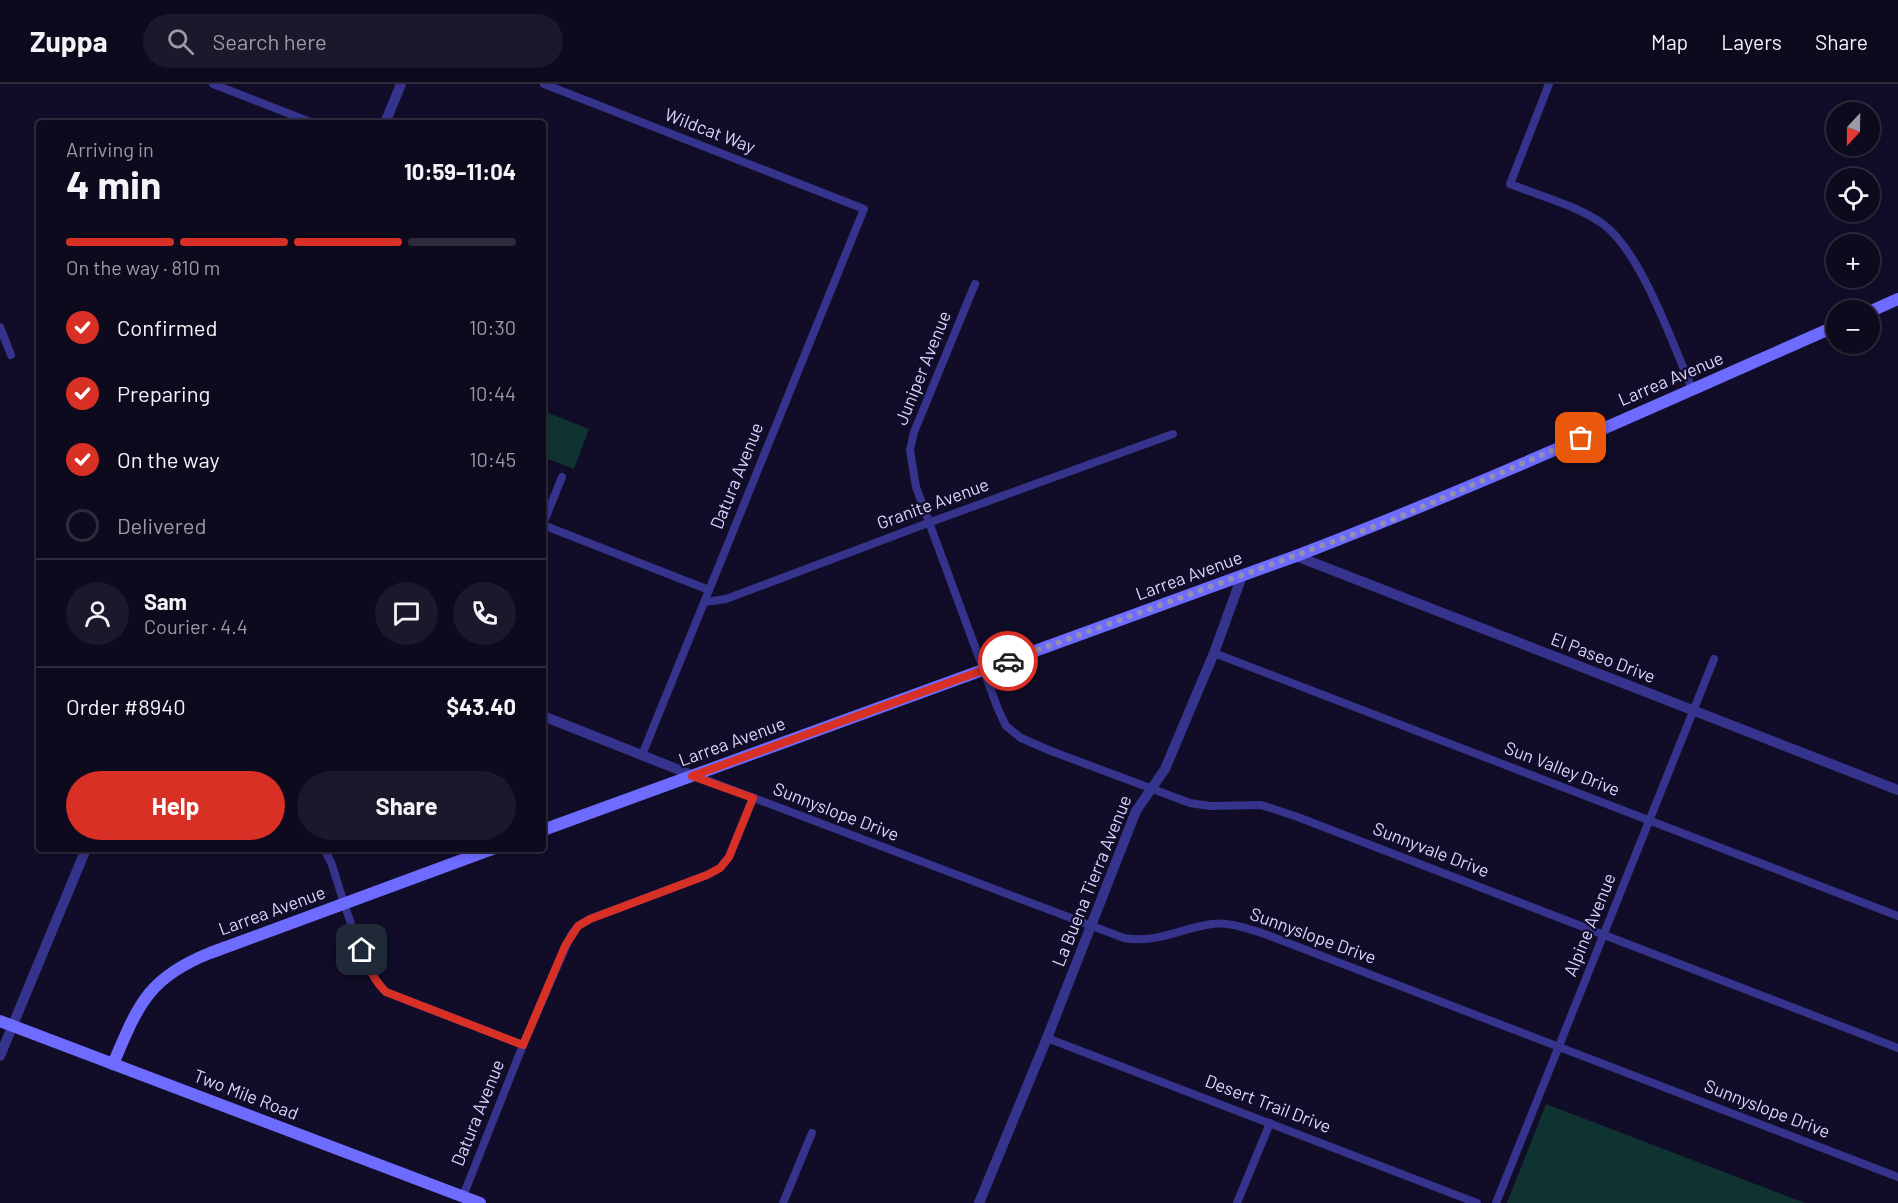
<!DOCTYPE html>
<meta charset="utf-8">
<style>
:root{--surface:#0d0a1e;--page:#1b182b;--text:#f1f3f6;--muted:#9a9aa4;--line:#2d2b3c;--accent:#d93025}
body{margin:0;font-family:Barlow,sans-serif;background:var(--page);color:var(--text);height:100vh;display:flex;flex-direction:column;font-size:22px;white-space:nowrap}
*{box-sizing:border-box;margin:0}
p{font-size:20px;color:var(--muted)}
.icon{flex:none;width:33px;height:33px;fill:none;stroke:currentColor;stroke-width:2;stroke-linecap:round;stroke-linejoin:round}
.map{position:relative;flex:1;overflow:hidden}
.panel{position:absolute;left:36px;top:36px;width:510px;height:732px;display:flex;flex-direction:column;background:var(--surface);border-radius:6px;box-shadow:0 3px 9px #0003,0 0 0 2px var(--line)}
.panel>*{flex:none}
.needle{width:39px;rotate:202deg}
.fabs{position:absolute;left:1826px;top:18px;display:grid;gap:12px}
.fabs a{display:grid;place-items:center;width:54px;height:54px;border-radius:50%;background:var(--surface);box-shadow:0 3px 9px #0003,0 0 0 2px var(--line);font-size:30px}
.pin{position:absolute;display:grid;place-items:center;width:51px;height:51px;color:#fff;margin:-26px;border-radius:12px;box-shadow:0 3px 9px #0006}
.courier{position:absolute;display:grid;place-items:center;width:60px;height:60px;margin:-30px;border:4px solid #d93025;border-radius:50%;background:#fff;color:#222;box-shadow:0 2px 8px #0007}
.head em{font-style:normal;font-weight:700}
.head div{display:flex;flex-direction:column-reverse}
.head{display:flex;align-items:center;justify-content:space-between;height:102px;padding:0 30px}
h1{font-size:39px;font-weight:700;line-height:45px}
.bar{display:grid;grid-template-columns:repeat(4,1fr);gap:9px 6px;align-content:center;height:72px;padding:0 30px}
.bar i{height:8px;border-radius:4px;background:var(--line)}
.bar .active{background:var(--accent)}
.bar p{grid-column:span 4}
.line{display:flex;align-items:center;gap:15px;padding:0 30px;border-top:2px solid var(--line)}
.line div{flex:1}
.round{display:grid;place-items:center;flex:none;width:63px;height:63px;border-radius:32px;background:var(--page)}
ol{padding:0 30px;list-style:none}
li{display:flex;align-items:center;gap:18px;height:66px}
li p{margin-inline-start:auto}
li .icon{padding:6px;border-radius:50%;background:var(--accent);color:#fff;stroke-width:4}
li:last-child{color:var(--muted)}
li i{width:33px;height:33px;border:3px solid var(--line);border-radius:50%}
.cta{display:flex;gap:12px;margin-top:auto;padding:12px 30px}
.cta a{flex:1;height:69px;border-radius:36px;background:var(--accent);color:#fff;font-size:24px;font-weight:700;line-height:69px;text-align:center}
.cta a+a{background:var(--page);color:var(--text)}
header{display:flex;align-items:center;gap:36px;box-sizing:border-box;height:84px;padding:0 30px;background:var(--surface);border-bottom:2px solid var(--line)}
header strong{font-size:28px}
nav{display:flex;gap:33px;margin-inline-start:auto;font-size:21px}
.search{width:420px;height:54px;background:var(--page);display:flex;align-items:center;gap:15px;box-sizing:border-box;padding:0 21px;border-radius:33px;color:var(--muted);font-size:22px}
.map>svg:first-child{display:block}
.green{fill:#0f3331}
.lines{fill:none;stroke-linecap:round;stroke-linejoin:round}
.minor{stroke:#36338c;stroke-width:8}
.tertiary{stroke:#36338c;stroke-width:10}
.secondary{stroke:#6e6bff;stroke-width:12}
.done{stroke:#938eb4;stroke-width:6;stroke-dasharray:0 10.8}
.route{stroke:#d93025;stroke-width:8}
.labels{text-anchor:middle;stroke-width:4.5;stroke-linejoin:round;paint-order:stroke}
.street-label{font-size:18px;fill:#d9d4ff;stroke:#110d28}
</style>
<header>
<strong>Zuppa</strong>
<div class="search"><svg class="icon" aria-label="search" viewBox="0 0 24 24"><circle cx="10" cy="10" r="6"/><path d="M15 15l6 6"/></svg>Search here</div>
<nav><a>Map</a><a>Layers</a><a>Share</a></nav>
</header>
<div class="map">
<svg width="1898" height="1119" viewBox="0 0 1898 1119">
<rect width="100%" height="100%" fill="#110d28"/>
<g class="green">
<polygon points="543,327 589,345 574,385 543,373"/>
<polygon points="1546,1020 1805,1119 1507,1119"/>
</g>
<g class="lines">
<g class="minor">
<polyline points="213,0 313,39"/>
<polyline points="544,0 864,125 642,671"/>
<path d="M1549 0 1510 100C1540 112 1576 121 1603 140 1641 168 1673 260 1692 305"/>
<polyline points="975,200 914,348 910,366 916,403 998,625 1006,642 1021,654 1051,667 1190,719 1210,722 1261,721 1295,732 1898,964"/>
<polyline points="0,243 11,271"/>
<polyline points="543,440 562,393"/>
<polyline points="543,441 709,506"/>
<polyline points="705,518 726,515 928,439 1173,350"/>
<polyline points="1214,569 1898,832"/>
<path d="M693 691 1124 854C1155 860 1182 844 1212 840 1230 838 1245 844 1262 849L1898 1093"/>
<path d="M324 765 331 778C342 811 362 886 386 908L523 961"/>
<polyline points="1047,954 1477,1119"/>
<polyline points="463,1112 523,961 571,851 578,842 590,835 707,791 720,784 729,773 753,714"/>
<polyline points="783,1119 812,1049"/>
<polyline points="1237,1119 1270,1039"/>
<polyline points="1496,1119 1714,575"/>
</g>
<g class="tertiary">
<polyline points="385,39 401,0"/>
<polyline points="1296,472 1898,706"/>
<polyline points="543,632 692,691"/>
<polyline points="0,972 86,765"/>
<polyline points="979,1119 1047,954 1136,727 1165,685 1214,569 1242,492"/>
</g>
<g class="secondary">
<polyline points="1869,228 1898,215"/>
<path d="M543 746 1296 472C1479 402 1657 321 1836 242"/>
<polyline points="0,937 480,1119"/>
<path d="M113 980C138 922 147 894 210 869L492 765"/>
</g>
</g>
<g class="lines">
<polyline class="done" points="1008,577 1392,436 1581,354"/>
<path class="route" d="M362 866C368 881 373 896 386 908L523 961 565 862 578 842 590 835 707 791 720 784 729 773 753 714 692 692 1008 577"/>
</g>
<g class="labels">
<g class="street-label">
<text transform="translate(710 47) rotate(21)" y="6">Wildcat Way</text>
<text transform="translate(923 284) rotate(-68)" y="6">Juniper Avenue</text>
<text transform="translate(1671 295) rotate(-23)" y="6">Larrea Avenue</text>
<text transform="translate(737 392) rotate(-68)" y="6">Datura Avenue</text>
<text transform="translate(933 420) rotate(-20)" y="6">Granite Avenue</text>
<text transform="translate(1189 492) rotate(-20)" y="6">Larrea Avenue</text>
<text transform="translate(1603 574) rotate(21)" y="6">El Paseo Drive</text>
<text transform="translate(732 658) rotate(-20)" y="6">Larrea Avenue</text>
<text transform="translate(1562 685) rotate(21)" y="6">Sun Valley Drive</text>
<text transform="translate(836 728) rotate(21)" y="6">Sunnyslope Drive</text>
<text transform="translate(1431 766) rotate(21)" y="6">Sunnyvale Drive</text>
<text transform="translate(1092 797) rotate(-68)" y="6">La Buena Tierra Avenue</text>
<text transform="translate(272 827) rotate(-20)" y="6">Larrea Avenue</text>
<text transform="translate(1590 841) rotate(-68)" y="6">Alpine Avenue</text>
<text transform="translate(1313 852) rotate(20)" y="6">Sunnyslope Drive</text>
<text transform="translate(246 1011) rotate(21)" y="6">Two Mile Road</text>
<text transform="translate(1268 1020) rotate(21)" y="6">Desert Trail Drive</text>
<text transform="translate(1767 1025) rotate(21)" y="6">Sunnyslope Drive</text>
<text transform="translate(478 1029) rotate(-68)" y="6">Datura Avenue</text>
</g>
</g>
</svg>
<div class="fabs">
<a><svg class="needle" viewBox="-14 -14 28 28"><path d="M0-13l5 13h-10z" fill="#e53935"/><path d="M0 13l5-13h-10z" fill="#9a9aa4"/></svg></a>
<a><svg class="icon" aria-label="locate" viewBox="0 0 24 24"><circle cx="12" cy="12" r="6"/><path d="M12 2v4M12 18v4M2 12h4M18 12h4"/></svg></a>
<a>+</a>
<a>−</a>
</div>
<div class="pin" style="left:1581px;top:354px;background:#ea580c"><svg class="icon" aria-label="bag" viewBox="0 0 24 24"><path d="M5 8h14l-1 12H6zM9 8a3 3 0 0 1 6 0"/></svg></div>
<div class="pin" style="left:362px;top:866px;background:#1f2937"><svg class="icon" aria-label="home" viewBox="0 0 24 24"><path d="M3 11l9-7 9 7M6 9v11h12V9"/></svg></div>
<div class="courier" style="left:1008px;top:577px"><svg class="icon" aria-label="car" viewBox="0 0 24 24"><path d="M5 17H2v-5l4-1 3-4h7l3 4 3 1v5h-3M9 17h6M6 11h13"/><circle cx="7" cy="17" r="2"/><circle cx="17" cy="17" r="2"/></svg></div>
<section class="panel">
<div class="head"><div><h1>4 min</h1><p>Arriving in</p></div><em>10:59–11:04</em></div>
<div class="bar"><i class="active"></i><i class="active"></i><i class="active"></i><i></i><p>On the way · 810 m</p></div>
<ol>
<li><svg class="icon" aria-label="check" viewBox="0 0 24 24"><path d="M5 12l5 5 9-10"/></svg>Confirmed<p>10:30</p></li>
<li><svg class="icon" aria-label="check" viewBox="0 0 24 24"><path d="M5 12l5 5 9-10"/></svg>Preparing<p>10:44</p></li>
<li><svg class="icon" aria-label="check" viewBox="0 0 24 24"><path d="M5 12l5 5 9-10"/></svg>On the way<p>10:45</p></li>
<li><i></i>Delivered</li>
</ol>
<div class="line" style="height:108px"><a class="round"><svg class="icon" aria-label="person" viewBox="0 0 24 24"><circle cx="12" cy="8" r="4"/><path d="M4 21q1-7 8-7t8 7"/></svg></a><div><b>Sam</b><p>Courier · 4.4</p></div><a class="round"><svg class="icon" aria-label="chat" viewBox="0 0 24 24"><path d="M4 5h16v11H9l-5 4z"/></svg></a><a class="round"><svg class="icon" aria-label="phone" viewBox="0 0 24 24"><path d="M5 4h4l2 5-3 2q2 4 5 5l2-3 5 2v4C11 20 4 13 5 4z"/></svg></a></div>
<div class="line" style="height:78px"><div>Order #8940</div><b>$43.40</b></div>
<div class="cta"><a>Help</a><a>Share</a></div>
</section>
</div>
